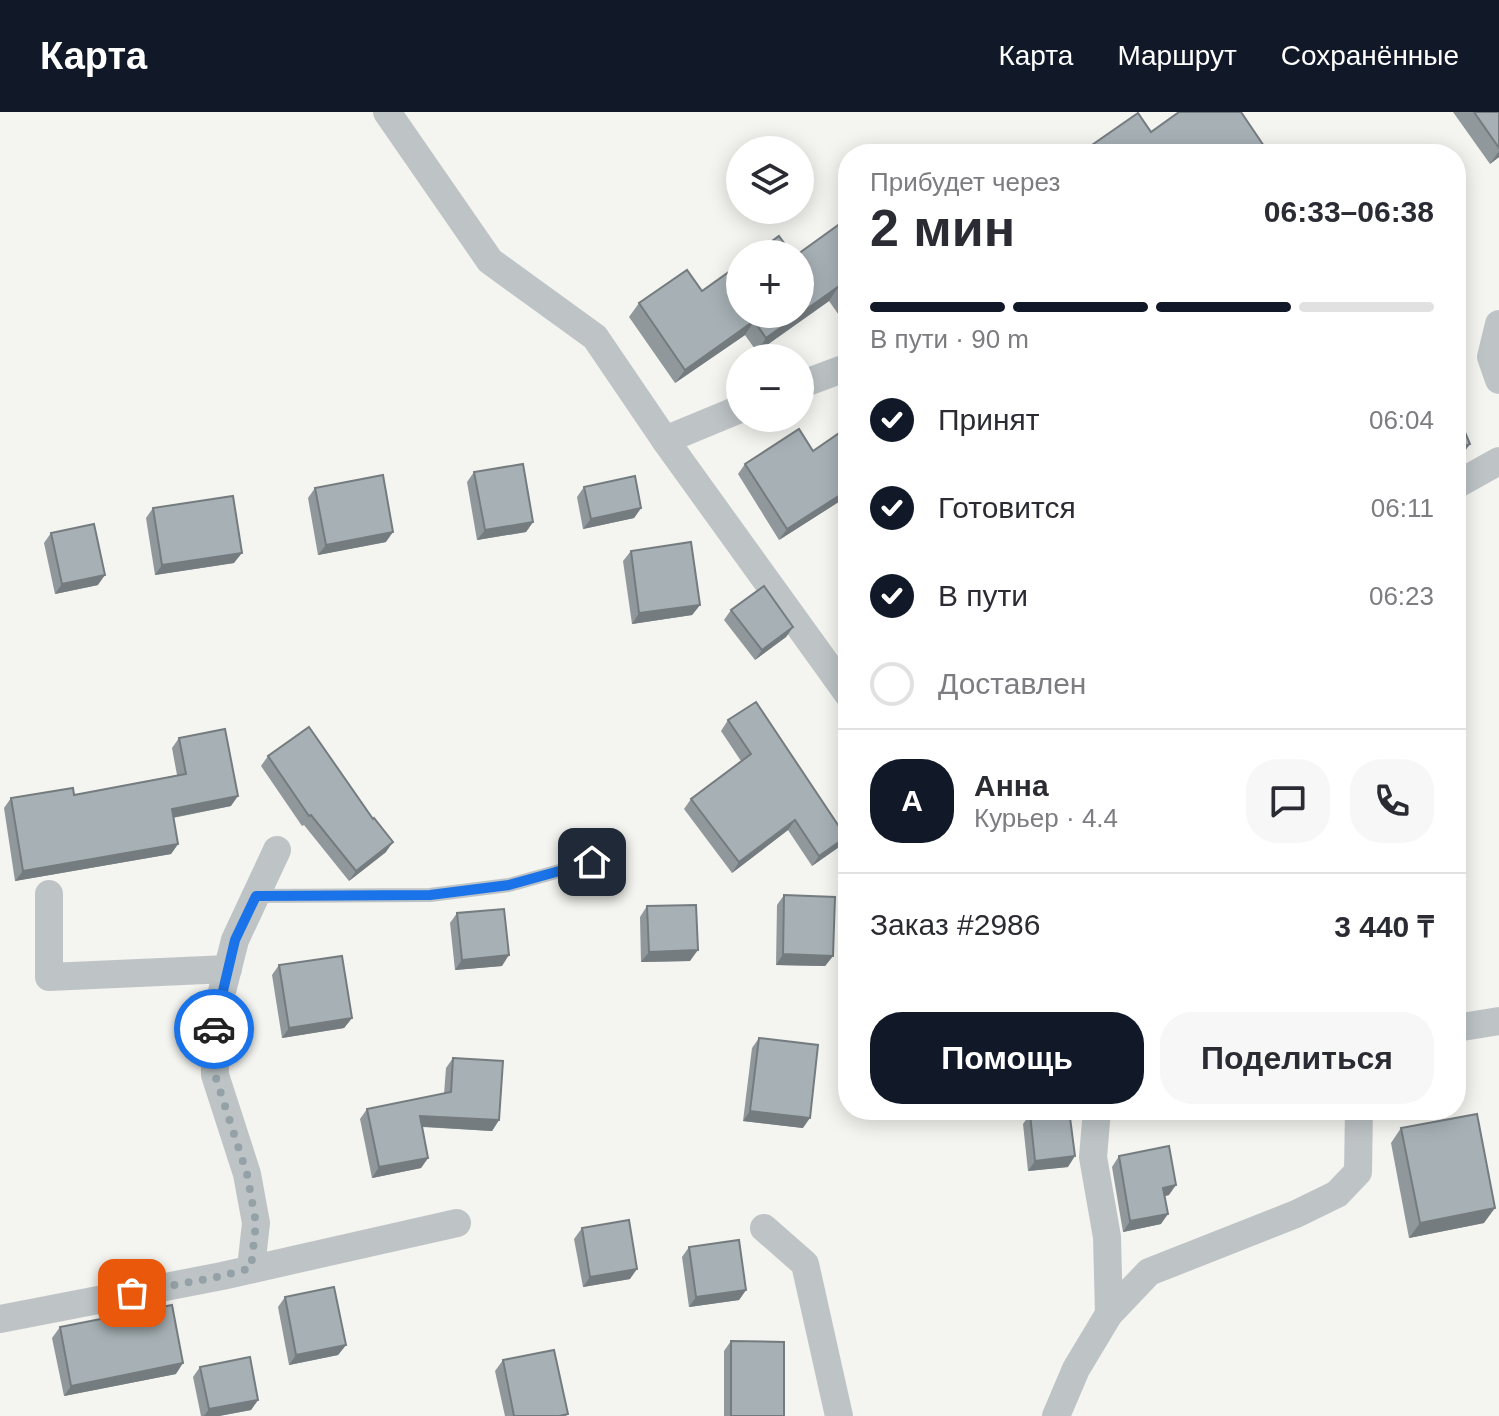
<!DOCTYPE html>
<html lang="ru">
<meta charset="utf-8">
<style>
:root{--surface:#fff;--page:#f7f7f7;--text:#2b2b33;--muted:#7c7c81;--line:#e1e1e2;--accent:#111827}
body{margin:0;font-family:Arial,sans-serif;background:var(--page);color:var(--text);height:100vh;display:flex;flex-direction:column;font-size:30px;white-space:nowrap}
*{box-sizing:border-box;margin:0}
p{font-size:26px;color:var(--muted)}
.icon{flex:none;width:44px;height:44px;fill:none;stroke:currentColor;stroke-width:2;stroke-linecap:round;stroke-linejoin:round}
.map{position:relative;flex:1;overflow:hidden}
.side{position:absolute;left:838px;top:32px;width:628px;height:976px;display:flex;flex-direction:column;background:var(--surface);border-radius:32px;box-shadow:0 4px 20px #0003}
.side>*{flex:none}
.buttons{position:absolute;left:726px;top:24px;display:grid;gap:16px}
.buttons a{display:grid;place-items:center;width:88px;height:88px;border-radius:50%;background:var(--surface);box-shadow:0 4px 20px #0003;font-size:40px}
.pin{position:absolute;display:grid;place-items:center;width:68px;height:68px;color:#fff;margin:-34px;border-radius:16px;box-shadow:0 4px 12px #0006}
.courier{position:absolute;display:grid;place-items:center;width:80px;height:80px;margin:-40px;border:6px solid #1a73e8;border-radius:50%;background:#fff;color:#222;box-shadow:0 2px 10px #0007}
.summary em{font-style:normal;font-weight:800}
.summary div{display:flex;flex-direction:column-reverse}
.summary{display:flex;align-items:center;justify-content:space-between;height:136px;padding:0 32px}
h1{font-size:52px;font-weight:800;line-height:60px}
.bar{display:grid;grid-template-columns:repeat(4,1fr);gap:12px 8px;align-content:center;height:96px;padding:0 32px}
.bar i{height:10px;border-radius:6px;background:var(--line)}
.bar .current{background:var(--accent)}
.bar p{grid-column:span 4}
.line{display:flex;align-items:center;gap:20px;padding:0 32px;border-top:2px solid var(--line)}
.line div{flex:1}
.round{display:grid;place-items:center;flex:none;width:84px;height:84px;border-radius:32px;background:var(--page)}
ol{padding:0 32px;list-style:none}
li{display:flex;align-items:center;gap:24px;height:88px}
li p{margin-inline-start:auto}
li .icon{padding:8px;border-radius:50%;background:var(--accent);color:#fff;stroke-width:4}
li:last-child{color:var(--muted)}
li i{width:44px;height:44px;border:4px solid var(--line);border-radius:50%}
.cta{display:flex;gap:16px;margin-top:auto;padding:16px 32px}
.cta a{flex:1;height:92px;border-radius:32px;background:var(--accent);color:#fff;font-size:32px;font-weight:800;line-height:92px;text-align:center}
.cta a+a{background:var(--page);color:var(--text)}
header{display:flex;align-items:center;gap:48px;box-sizing:border-box;height:112px;padding:0 40px;background:var(--accent);color:#fff}
header strong{font-size:38px}
nav{display:flex;gap:44px;margin-inline-start:auto;font-size:28px}
.map>svg:first-child{display:block}
.lines{fill:none;stroke-linecap:round;stroke-linejoin:round}
.lane{stroke:#bec4c6;stroke-width:14}
.street{stroke:#bec4c6;stroke-width:28}
.wall{fill:#90989c}
.shaded-wall{fill:#757c7f}
.building{fill:#a7b1b5;stroke:#757c7f;stroke-width:2}
.done{stroke:#94a2a8;stroke-width:8;stroke-dasharray:0 14.4}
.route{stroke:#1a73e8;stroke-width:10}
</style>
<header>
<strong>Карта</strong>
<nav><a>Карта</a><a>Маршрут</a><a>Сохранённые</a></nav>
</header>
<div class="map">
<svg width="1499" height="1304" viewBox="0 0 1499 1304">
<rect width="100%" height="100%" fill="#f4f4f0"/>
<g class="lines">
<polyline class="lane" points="256,784 430,783 509,773 592,750"/>
<g class="street">
<polyline points="387,0 490,149 595,225 665,328 848,582"/>
<polyline points="1499,212 1491,245 1499,268"/>
<polyline points="800,273 848,255"/>
<polyline points="665,328 740,297"/>
<polyline points="1456,373 1499,349"/>
<polyline points="49,782 49,865 228,857"/>
<polyline points="1456,916 1499,909"/>
<polyline points="1097,998 1093,1045 1107,1125 1109,1202"/>
<polyline points="764,1116 805,1152 839,1304"/>
<polyline points="251,1156 256,1111 247,1062 215,963 214,911 235,828 277,738"/>
<polyline points="0,1207 222,1164 457,1111"/>
<polyline points="1056,1304 1076,1257 1109,1202 1149,1160 1296,1102 1337,1082 1358,1060 1359,998"/>
</g>
</g>
<g class="wall">
<polygon points="1453,0 1499,0 1499,45 1490,52"/>
<polygon points="848,106 848,216 829,189 757,240 745,223 675,271 629,205 639,191 702,179 740,202"/>
<polygon points="848,315 848,384 779,428 738,362 745,352 813,339"/>
<polygon points="474,360 533,410 526,420 477,428 467,370"/>
<polygon points="584,375 641,396 634,406 583,417 577,385"/>
<polygon points="315,376 386,430 318,443 308,386"/>
<polygon points="153,396 234,451 155,463 146,406"/>
<polygon points="51,421 98,473 55,482 44,431"/>
<polygon points="631,439 700,493 692,503 632,512 623,449"/>
<polygon points="731,498 793,515 786,525 755,548 724,508"/>
<polygon points="728,608 839,735 812,754 788,718 732,761 684,697 691,687 741,649 721,619"/>
<polygon points="179,626 231,694 173,706 178,732 171,742 15,769 4,696 11,686 74,683 177,663 172,636"/>
<polygon points="268,644 386,740 349,769 304,713 302,714 261,654"/>
<polygon points="784,783 833,844 825,854 776,853 777,793"/>
<polygon points="647,794 690,849 641,850 640,805"/>
<polygon points="457,801 502,854 455,858 450,811"/>
<polygon points="279,853 352,906 344,916 282,926 272,863"/>
<polygon points="759,926 803,1016 743,1009 752,936"/>
<polygon points="453,946 499,1008 492,1019 422,1015 428,1046 421,1056 372,1066 360,1007 367,997 444,982 446,956"/>
<polygon points="1030,1002 1068,1055 1028,1059 1023,1012"/>
<polygon points="1401,1016 1484,1111 1409,1126 1391,1031"/>
<polygon points="1119,1044 1169,1083 1165,1084 1161,1112 1123,1120 1112,1055"/>
<polygon points="582,1116 630,1167 583,1175 574,1127"/>
<polygon points="689,1135 746,1178 739,1188 689,1195 682,1145"/>
<polygon points="285,1185 346,1233 338,1243 289,1253 278,1195"/>
<polygon points="60,1215 176,1262 64,1284 52,1226"/>
<polygon points="731,1229 784,1304 724,1304 724,1239"/>
<polygon points="503,1248 567,1304 505,1304 495,1259"/>
<polygon points="200,1255 258,1288 251,1298 219,1304 201,1304 193,1265"/>
</g>
<g class="shaded-wall">
<polygon points="1499,39 1499,45 1490,52"/>
<polygon points="838,175 829,189 757,240 766,226"/>
<polygon points="754,209 745,223 675,271 685,258"/>
<polygon points="1470,332 1463,342 1456,345 1456,338"/>
<polygon points="848,378 848,384 779,428 787,417"/>
<polygon points="641,396 634,406 583,417 591,407"/>
<polygon points="533,410 526,420 477,428 485,418"/>
<polygon points="393,420 386,430 318,443 326,433"/>
<polygon points="242,441 234,451 155,463 162,453"/>
<polygon points="105,463 98,473 55,482 62,472"/>
<polygon points="700,493 692,503 632,512 639,501"/>
<polygon points="793,515 786,525 755,548 762,538"/>
<polygon points="238,684 231,694 165,707 172,697"/>
<polygon points="795,708 788,718 732,761 739,750"/>
<polygon points="846,725 839,735 812,754 819,744"/>
<polygon points="393,730 386,740 349,769 356,759"/>
<polygon points="178,732 171,742 15,769 23,759"/>
<polygon points="698,838 690,849 641,850 649,840"/>
<polygon points="783,842 833,844 825,854 776,853"/>
<polygon points="509,843 502,854 455,858 462,848"/>
<polygon points="352,906 344,916 282,926 289,916"/>
<polygon points="750,999 810,1006 803,1016 743,1009"/>
<polygon points="420,1004 499,1008 492,1019 413,1014"/>
<polygon points="1075,1044 1068,1055 1028,1059 1035,1049"/>
<polygon points="428,1046 421,1056 372,1066 379,1055"/>
<polygon points="1176,1073 1169,1083 1156,1086 1163,1076"/>
<polygon points="1495,1096 1484,1111 1409,1126 1420,1111"/>
<polygon points="1168,1102 1161,1112 1123,1120 1130,1109"/>
<polygon points="637,1157 630,1167 583,1175 590,1165"/>
<polygon points="746,1178 739,1188 689,1195 696,1185"/>
<polygon points="346,1233 338,1243 289,1253 296,1243"/>
<polygon points="183,1251 176,1262 64,1284 71,1274"/>
<polygon points="258,1288 251,1298 219,1304 204,1304 209,1297"/>
</g>
<g class="building">
<polygon points="1179,0 1241,0 1266,37 1259,42 1079,42 1138,1 1151,20"/>
<polygon points="1474,0 1499,0 1499,36"/>
<polygon points="1044,34 1050,42 1033,42"/>
<polygon points="848,106 848,189 838,175 766,226 754,209 685,258 639,191 687,158 702,179 740,152 740,202 800,202 800,142 798,142"/>
<polygon points="779,124 792,142 754,142"/>
<polygon points="1456,299 1470,332 1456,338"/>
<polygon points="848,315 848,378 787,417 745,352 799,317 813,339"/>
<polygon points="523,352 533,410 485,418 474,360"/>
<polygon points="383,363 393,420 326,433 315,376"/>
<polygon points="635,364 641,396 591,407 584,375"/>
<polygon points="233,384 242,441 162,453 153,396"/>
<polygon points="94,412 105,463 62,472 51,421"/>
<polygon points="691,430 700,493 639,501 631,439"/>
<polygon points="764,474 793,515 762,538 731,498"/>
<polygon points="756,590 846,725 819,744 795,708 739,750 691,687 751,642 728,608"/>
<polygon points="309,615 373,707 374,706 393,730 356,759 311,703 309,704 268,644"/>
<polygon points="225,617 238,684 172,697 178,732 23,759 11,686 73,676 74,683 186,662 179,626"/>
<polygon points="784,783 835,785 833,844 783,842"/>
<polygon points="696,793 698,838 649,840 647,794"/>
<polygon points="504,797 509,843 462,848 457,801"/>
<polygon points="342,844 352,906 289,916 279,853"/>
<polygon points="759,926 818,933 810,1006 750,999"/>
<polygon points="453,946 503,949 499,1008 420,1004 428,1046 379,1055 367,997 451,980"/>
<polygon points="1063,998 1069,998 1075,1044 1035,1049 1030,1002"/>
<polygon points="1477,1002 1495,1096 1420,1111 1401,1016"/>
<polygon points="1169,1034 1176,1073 1163,1076 1168,1102 1130,1109 1119,1044"/>
<polygon points="629,1108 637,1157 590,1165 582,1116"/>
<polygon points="739,1128 746,1178 696,1185 689,1135"/>
<polygon points="334,1175 346,1233 296,1243 285,1185"/>
<polygon points="172,1193 183,1251 71,1274 60,1215"/>
<polygon points="731,1229 784,1230 784,1304 731,1304"/>
<polygon points="554,1238 568,1302 559,1304 514,1304 503,1248"/>
<polygon points="250,1245 258,1288 209,1297 200,1255"/>
</g>
<g class="lines">
<polyline class="done" points="132,1181 222,1164 251,1156 256,1111 247,1062 215,963 214,917"/>
<polyline class="route" points="214,917 235,828 256,784 430,783 509,773 592,750"/>
</g>
</svg>
<div class="buttons">
<a><svg class="icon" aria-label="layers" viewBox="0 0 24 24"><path d="M12 4l9 5-9 5-9-5zM3 14l9 5 9-5"/></svg></a>
<a>+</a>
<a>−</a>
</div>
<div class="pin" style="left:132px;top:1181px;background:#ea580c"><svg class="icon" aria-label="bag" viewBox="0 0 24 24"><path d="M5 8h14l-1 12H6zM9 8a3 3 0 0 1 6 0"/></svg></div>
<div class="pin" style="left:592px;top:750px;background:#1f2937"><svg class="icon" aria-label="home" viewBox="0 0 24 24"><path d="M3 11l9-7 9 7M6 9v11h12V9"/></svg></div>
<div class="courier" style="left:214px;top:917px"><svg class="icon" aria-label="car" viewBox="0 0 24 24"><path d="M5 17H2v-5l4-1 3-4h7l3 4 3 1v5h-3M9 17h6M6 11h13"/><circle cx="7" cy="17" r="2"/><circle cx="17" cy="17" r="2"/></svg></div>
<section class="side">
<div class="summary"><div><h1>2 мин</h1><p>Прибудет через</p></div><em>06:33–06:38</em></div>
<div class="bar"><i class="current"></i><i class="current"></i><i class="current"></i><i></i><p>В пути · 90 m</p></div>
<ol>
<li><svg class="icon" aria-label="check" viewBox="0 0 24 24"><path d="M5 12l5 5 9-10"/></svg>Принят<p>06:04</p></li>
<li><svg class="icon" aria-label="check" viewBox="0 0 24 24"><path d="M5 12l5 5 9-10"/></svg>Готовится<p>06:11</p></li>
<li><svg class="icon" aria-label="check" viewBox="0 0 24 24"><path d="M5 12l5 5 9-10"/></svg>В пути<p>06:23</p></li>
<li><i></i>Доставлен</li>
</ol>
<div class="line" style="height:144px"><b class="round" style="background:var(--accent);color:#fff">А</b><div><b>Анна</b><p>Курьер · 4.4</p></div><a class="round"><svg class="icon" aria-label="chat" viewBox="0 0 24 24"><path d="M4 5h16v11H9l-5 4z"/></svg></a><a class="round"><svg class="icon" aria-label="phone" viewBox="0 0 24 24"><path d="M5 4h4l2 5-3 2q2 4 5 5l2-3 5 2v4C11 20 4 13 5 4z"/></svg></a></div>
<div class="line" style="height:104px"><div>Заказ #2986</div><b>3 440 ₸</b></div>
<div class="cta"><a>Помощь</a><a>Поделиться</a></div>
</section>
</div>
